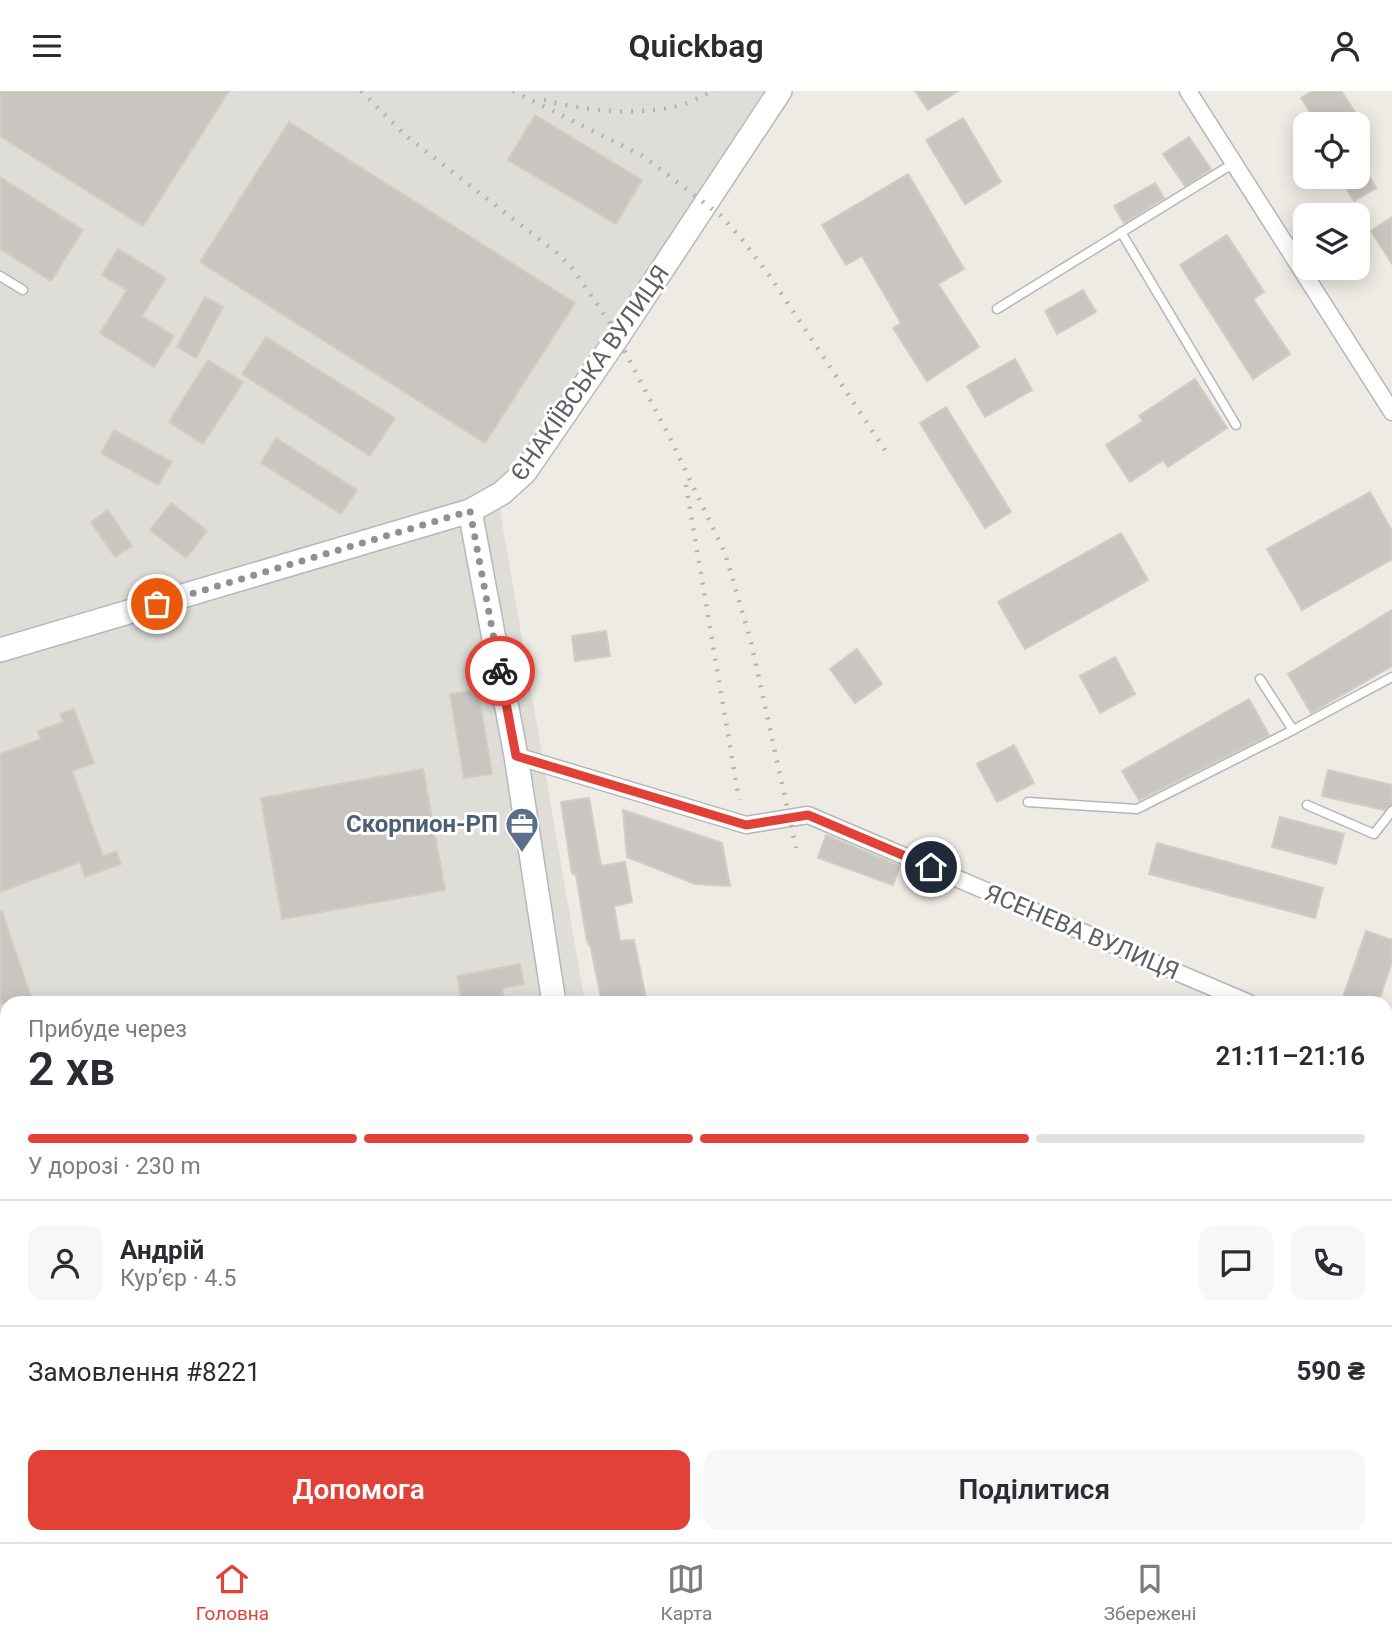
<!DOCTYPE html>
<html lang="uk">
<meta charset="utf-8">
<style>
:root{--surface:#fff;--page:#f7f7f7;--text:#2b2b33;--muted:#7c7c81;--line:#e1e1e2;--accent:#e14136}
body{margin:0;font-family:Roboto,sans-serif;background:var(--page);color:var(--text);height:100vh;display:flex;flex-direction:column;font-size:26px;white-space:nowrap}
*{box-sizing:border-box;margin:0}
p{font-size:23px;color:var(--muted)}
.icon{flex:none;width:38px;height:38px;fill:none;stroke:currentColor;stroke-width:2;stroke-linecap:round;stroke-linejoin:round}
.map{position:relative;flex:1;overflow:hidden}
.panel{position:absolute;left:0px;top:905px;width:1393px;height:548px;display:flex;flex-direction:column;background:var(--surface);border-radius:21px 21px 0 0;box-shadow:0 4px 18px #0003}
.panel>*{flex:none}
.tools{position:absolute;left:1293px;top:21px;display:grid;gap:14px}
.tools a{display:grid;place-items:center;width:77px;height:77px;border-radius:14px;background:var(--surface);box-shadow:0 4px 18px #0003;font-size:35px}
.pin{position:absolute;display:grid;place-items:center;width:60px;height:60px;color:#fff;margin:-30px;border:4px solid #fff;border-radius:50%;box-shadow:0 2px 7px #0007}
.courier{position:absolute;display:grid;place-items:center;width:70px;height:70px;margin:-35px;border:5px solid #e14136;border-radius:50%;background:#fff;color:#222;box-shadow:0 2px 9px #0007}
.overview em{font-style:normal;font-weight:600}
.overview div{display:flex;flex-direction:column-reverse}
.overview{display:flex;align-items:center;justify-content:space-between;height:119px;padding:0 28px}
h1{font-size:46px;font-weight:600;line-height:52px}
.bar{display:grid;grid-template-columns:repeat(4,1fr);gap:10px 7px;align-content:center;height:84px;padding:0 28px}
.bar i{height:9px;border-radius:5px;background:var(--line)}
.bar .on{background:var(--accent)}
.bar p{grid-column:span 4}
.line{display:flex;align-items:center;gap:18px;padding:0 28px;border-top:2px solid var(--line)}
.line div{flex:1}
.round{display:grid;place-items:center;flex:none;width:74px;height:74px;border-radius:14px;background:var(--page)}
.cta{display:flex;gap:14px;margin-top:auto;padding:14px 28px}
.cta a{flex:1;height:80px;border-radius:14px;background:var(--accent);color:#fff;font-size:28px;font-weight:600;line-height:80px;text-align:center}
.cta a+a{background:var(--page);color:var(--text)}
header{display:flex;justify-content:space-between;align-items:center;height:91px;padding:0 28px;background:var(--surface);font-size:32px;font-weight:600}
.menu{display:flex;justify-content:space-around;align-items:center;height:98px;border-top:2px solid var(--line);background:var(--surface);font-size:19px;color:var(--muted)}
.menu a{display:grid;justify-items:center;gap:4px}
.menu .on{color:var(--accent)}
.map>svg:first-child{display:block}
.industrial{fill:#dfddd8}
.building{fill:#c9c6c1;stroke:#d2cdc2;stroke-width:2}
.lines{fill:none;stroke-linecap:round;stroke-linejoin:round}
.lane-casing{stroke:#b4b6ba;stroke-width:11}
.street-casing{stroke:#b4b6ba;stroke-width:19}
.secondary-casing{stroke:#b5b8bd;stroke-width:26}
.lane{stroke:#fff;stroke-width:8}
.street{stroke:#fff;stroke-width:16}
.secondary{stroke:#fff;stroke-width:23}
.rail{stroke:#b2b3b4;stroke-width:4.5;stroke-dasharray:2 9;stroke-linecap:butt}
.done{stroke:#8f9091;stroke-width:7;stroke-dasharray:0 12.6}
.route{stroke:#e14136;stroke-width:9}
.labels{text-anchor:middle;stroke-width:6;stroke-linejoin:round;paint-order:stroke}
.street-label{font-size:24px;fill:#5c5f64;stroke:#fff}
.service-label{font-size:24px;font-weight:bold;fill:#4e5e75;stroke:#fff;text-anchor:end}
</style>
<header><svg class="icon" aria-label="menu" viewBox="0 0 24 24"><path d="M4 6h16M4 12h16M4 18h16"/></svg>Quickbag<svg class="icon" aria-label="person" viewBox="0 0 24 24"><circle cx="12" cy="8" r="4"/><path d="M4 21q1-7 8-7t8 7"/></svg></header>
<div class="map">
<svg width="1392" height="1451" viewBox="0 0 1392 1451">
<rect width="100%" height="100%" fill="#eeebe4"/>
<polygon class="industrial" points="0,0 765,0 531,354 500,420 585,912 7,912 7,1446 658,1446 659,1451 0,1451"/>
<g class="building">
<polygon points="0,0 229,0 143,135 0,45"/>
<polygon points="915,0 958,0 928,19"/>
<polygon points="1312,0 1341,0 1363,33 1318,33 1301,7"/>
<polygon points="535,24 642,89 616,133 508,69"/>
<polygon points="963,27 1001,91 965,113 926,49"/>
<polygon points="289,31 575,212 485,352 200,171"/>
<polygon points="1189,46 1211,78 1185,95 1163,63"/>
<polygon points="1358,66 1376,97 1354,110 1340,86 1358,86"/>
<polygon points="908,83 964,178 938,193 979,256 927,290 893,237 901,232 862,165 846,174 822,134"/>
<polygon points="0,86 83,139 51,190 0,158"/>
<polygon points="1155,92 1164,107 1124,132 1114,115"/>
<polygon points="1392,126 1392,173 1371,140"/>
<polygon points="1227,144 1264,201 1253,208 1290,263 1253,288 1180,174"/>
<polygon points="118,158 166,187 142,225 174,245 154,276 100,242 127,199 102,184"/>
<polygon points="1083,199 1096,221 1057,243 1045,220"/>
<polygon points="205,206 223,216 196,267 177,256"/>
<polygon points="266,246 395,327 370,365 242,283"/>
<polygon points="1015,268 1032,299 985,326 967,295"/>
<polygon points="208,269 243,291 203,353 169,331"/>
<polygon points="1195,288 1227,337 1168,376 1163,369 1130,391 1106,354 1143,330 1139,325"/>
<polygon points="946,316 1011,421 985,437 920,332"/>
<polygon points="114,339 172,371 158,394 101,362"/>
<polygon points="276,347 357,399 341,423 261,372"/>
<polygon points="1370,401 1392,440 1392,468 1302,519 1267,458"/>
<polygon points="171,412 207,440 186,467 150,439"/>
<polygon points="108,419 132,455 115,466 91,431"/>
<polygon points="1121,442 1148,489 1025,558 998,511"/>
<polygon points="1392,519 1392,575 1311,622 1288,583"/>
<polygon points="606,540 610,565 575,570 572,545"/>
<polygon points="857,558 882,593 855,612 830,578"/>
<polygon points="1115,566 1135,603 1100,622 1080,585"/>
<polygon points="478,599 492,683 464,687 450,603"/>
<polygon points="1249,608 1269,644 1139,709 1122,680"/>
<polygon points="74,618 94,672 72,680 103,765 116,760 121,773 85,786 80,771 0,801 0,663 41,648 38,640 63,631 60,623"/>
<polygon points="1014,654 1034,692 997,711 977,673"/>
<polygon points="423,678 445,799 282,828 261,707"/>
<polygon points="1328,679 1392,694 1392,714 1384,719 1322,705"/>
<polygon points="589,707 601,775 625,771 632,811 614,815 620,850 634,849 647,912 602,912 591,857 587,850 576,784 572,782 561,711"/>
<polygon points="623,719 722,752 730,795 695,793 627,766"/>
<polygon points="1280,726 1344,743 1336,773 1272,756"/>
<polygon points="826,744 900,775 893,794 818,767"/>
<polygon points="1157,752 1323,797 1315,827 1149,783"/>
<polygon points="0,821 2,821 33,912 0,912"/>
<polygon points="1366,840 1392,849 1392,871 1378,912 1341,912"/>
<polygon points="520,873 524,893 502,897 505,912 462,912 457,885"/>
</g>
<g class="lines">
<defs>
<g id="lane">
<polyline points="1121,141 1236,334"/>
<polyline points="0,185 23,199"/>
<polyline points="997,218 1234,72"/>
<polyline points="1260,588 1293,639 1392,586"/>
<polyline points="1028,711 1137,718 1293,639"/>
<polyline points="1307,714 1374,743 1392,720"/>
<polyline points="310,1451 316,1446"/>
</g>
<g id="street">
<polyline points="1188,0 1392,321"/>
<polyline points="516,665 746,734 808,724 1249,912"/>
<polyline points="1386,970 1392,983"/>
<polyline points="1386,1139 1392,1127"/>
<polyline points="1386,1377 1392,1381"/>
<polyline points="1227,1451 1230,1446"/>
</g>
<g id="secondary">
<polyline points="470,420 516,665 554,912"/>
<polyline points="0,559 470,420 502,402 525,381 617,247 780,0"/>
<polyline points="627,1446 627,1451"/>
</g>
</defs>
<use href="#lane" class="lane-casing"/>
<use href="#street" class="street-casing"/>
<use href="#secondary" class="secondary-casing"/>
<use href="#lane" class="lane"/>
<use href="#street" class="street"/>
<use href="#secondary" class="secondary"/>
<g class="rail">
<polyline points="361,0 405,44 557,162 573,178 610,232 667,341 725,462 751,551 796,757"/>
<polyline points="513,0 643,65 720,124 741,147 769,184 885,359"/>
<path d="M544 9C582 19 628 24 668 17 683 15 699 7 713 0"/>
<polyline points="686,394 739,709"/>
<polyline points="0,1407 7,1406"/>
</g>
</g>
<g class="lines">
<polyline class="done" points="157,513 470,420 500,580"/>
<polyline class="route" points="500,580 516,665 746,734 808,724 931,776"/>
</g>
<defs>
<symbol id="office-pin" viewBox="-11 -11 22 30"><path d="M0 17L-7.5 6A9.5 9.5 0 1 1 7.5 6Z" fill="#5c6f8a" stroke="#fff"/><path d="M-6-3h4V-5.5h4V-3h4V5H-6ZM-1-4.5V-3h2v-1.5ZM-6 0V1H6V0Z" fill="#fff"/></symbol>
</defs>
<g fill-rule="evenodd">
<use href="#office-pin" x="503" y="714" width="38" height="52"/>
</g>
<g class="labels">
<g class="street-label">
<text transform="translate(590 282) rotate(-55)" y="8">ЄНАКІЇВСЬКА ВУЛИЦЯ</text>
<text transform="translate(1082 841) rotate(23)" y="8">ЯСЕНЕВА ВУЛИЦЯ</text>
</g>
<g class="service-label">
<text x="498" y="741">Скорпион-РП</text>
</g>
</g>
</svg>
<div class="tools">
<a><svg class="icon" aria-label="locate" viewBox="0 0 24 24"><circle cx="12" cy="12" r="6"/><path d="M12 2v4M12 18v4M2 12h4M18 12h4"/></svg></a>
<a><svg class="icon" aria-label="layers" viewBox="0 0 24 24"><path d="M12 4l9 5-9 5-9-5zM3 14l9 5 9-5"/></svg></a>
</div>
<div class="pin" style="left:157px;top:513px;background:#ea580c"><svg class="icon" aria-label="bag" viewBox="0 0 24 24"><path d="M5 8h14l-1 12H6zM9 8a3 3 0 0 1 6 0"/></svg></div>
<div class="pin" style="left:931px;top:776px;background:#1f2937"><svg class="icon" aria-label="home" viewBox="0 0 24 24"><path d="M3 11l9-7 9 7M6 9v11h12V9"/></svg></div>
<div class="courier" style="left:500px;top:580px"><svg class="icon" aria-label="bike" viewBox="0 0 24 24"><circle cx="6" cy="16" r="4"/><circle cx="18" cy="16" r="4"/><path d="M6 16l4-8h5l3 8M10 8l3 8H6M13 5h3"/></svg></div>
<section class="panel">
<div class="overview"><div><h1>2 хв</h1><p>Прибуде через</p></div><em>21:11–21:16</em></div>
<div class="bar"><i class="on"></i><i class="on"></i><i class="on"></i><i></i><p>У дорозі · 230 m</p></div>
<div class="line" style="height:126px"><a class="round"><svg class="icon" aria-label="person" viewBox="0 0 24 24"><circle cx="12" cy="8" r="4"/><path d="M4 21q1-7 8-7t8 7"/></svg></a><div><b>Андрій</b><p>Кур’єр · 4.5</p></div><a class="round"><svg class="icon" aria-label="chat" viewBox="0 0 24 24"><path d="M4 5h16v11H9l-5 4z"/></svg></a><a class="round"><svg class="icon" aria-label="phone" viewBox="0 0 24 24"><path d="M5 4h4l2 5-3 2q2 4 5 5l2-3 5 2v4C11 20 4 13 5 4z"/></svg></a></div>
<div class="line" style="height:91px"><div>Замовлення #8221</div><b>590 ₴</b></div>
<div class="cta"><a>Допомога</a><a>Поділитися</a></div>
</section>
</div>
<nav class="menu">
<a class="on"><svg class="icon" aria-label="home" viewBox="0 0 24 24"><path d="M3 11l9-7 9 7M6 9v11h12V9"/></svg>Головна</a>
<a><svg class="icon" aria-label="map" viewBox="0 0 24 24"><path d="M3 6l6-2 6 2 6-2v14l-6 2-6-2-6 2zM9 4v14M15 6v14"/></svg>Карта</a>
<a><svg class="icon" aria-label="saved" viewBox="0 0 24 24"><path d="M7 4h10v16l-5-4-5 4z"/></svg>Збережені</a>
</nav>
